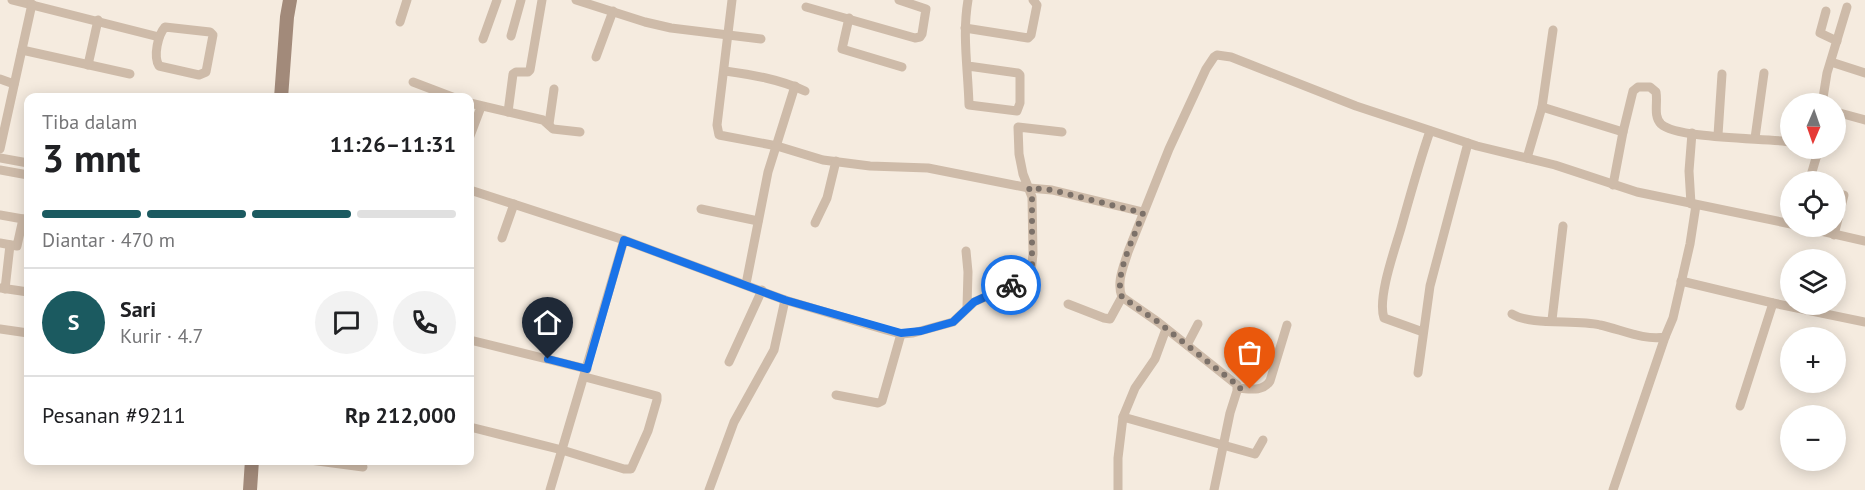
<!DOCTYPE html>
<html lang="id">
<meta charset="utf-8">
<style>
:root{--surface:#fff;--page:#f2f2f2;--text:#202124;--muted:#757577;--line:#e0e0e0;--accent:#1b5a60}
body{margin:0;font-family:"PT Sans",sans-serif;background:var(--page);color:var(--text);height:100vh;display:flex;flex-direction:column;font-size:22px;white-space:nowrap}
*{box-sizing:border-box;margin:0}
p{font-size:20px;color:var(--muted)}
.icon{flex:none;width:33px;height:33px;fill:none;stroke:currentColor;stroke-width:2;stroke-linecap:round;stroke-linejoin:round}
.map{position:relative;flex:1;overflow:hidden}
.side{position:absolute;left:24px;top:93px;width:450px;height:372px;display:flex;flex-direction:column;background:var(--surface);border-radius:12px;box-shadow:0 3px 15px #0003}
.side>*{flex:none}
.needle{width:39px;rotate:182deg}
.tools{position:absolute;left:1780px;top:93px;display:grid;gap:12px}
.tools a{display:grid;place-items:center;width:66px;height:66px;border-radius:50%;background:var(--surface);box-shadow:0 3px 15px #0003;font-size:30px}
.pin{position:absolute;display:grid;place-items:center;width:51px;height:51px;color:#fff;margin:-62px -26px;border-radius:50% 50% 50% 0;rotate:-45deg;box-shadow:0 0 6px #0007}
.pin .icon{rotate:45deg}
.courier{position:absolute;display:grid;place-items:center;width:60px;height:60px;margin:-30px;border:4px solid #1a73e8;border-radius:50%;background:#fff;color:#222;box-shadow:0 2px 8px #0007}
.summary em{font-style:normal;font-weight:700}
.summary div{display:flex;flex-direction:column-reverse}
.summary{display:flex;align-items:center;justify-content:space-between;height:102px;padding:0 18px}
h1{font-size:39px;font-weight:700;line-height:45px}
.bar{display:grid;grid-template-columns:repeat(4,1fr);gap:9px 6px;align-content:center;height:72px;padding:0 18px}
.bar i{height:8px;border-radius:4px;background:var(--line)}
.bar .selected{background:var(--accent)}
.bar p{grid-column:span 4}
.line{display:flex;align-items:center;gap:15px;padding:0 18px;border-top:2px solid var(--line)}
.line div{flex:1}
.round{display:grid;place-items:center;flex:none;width:63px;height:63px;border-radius:32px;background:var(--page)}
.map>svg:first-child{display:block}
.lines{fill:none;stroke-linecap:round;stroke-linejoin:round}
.minor{stroke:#cebba9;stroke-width:9}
.secondary{stroke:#a28a7a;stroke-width:14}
.done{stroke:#7c7169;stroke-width:6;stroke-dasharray:0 10.8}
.route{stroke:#1a73e8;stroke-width:8}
</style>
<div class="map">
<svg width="1865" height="490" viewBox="0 0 1865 490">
<rect width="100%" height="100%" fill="#f5ebdf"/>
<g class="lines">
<g class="minor">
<polyline points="12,0 159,37"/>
<polyline points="576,0 645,22 671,28 761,39"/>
<polyline points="732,0 717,125 719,135 777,146 823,160 870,166 928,168 1029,188 1052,190 1143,212"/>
<polyline points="806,7 915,38 920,37 922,34 926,9 899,0"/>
<polyline points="1826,11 1820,33 1837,41"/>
<polyline points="849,18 842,49 902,67"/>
<polyline points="400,22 407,0"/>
<path d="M165 27 210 32 213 35 206 72 199 75 159 66C153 56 158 35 165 27Z"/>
<polyline points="965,28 1028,38 1031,35 1037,5 1033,0"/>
<polyline points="511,36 521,0"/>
<polyline points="483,39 497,0"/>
<polyline points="22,50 130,74"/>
<polyline points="596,57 613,11"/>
<polyline points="1831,62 1865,73"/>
<polyline points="88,65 98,20"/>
<path d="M968 66 1018 73 1020 75V103L1017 111 969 105C968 69 962 35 968 0"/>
<path d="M725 71C753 75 779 79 805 91"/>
<polyline points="0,79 14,84"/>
<polyline points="413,82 455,98"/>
<polyline points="470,103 543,120 553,129 580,132"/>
<polyline points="1822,104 1827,73 1847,7"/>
<polyline points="1542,107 1623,132"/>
<polyline points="508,112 513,74 516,72 528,72 530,70 542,0"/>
<polyline points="1836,112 1865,120"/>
<polyline points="549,124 554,89"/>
<polyline points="1718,135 1722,74"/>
<polyline points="470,136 481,107"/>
<polyline points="1755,138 1764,73"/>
<polyline points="0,149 32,4"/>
<polyline points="0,158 28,163"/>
<polyline points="1527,158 1542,107 1553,30"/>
<polyline points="0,170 28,175"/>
<polyline points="1809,182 1819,148"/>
<path d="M1613 185 1623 132 1633 91 1638 87H1650L1656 92C1658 103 1653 116 1661 124 1677 139 1765 138 1791 142"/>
<polyline points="470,190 624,240 785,300 886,330 901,334 913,333 953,322 974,302 1016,283 1027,277 1031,272 1033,254 1032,197 1023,174 1019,154 1018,127 1062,132"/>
<polyline points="1691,204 1689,171 1692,133"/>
<polyline points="701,209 758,221"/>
<polyline points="0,215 23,219"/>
<polyline points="815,223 827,198 836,161"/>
<polyline points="1799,226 1865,241"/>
<polyline points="1834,235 1844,195"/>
<polyline points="502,238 514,204"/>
<polyline points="0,243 17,246 23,219 28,220"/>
<polyline points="966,251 968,272 967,307"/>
<polyline points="1681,281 1773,303 1865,322"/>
<polyline points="746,284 768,172 795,86"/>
<polyline points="1,288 28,292"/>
<polyline points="5,289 10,245"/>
<polyline points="1068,304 1104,318 1110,319 1122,297"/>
<path d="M1512 314C1531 326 1576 319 1600 325 1620 329 1644 341 1665 337L1673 318 1690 244 1696 205"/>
<polyline points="1552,320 1563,226"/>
<polyline points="0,329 28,333"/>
<path d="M1423 332 1384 318C1377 298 1395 249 1401 228 1410 196 1419 163 1430 131"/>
<polyline points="470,340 587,369"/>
<polyline points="1187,345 1198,324"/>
<polyline points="729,362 762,290"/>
<polyline points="1418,373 1430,286 1468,143"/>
<path d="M1238 388C1250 389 1263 392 1270 381L1287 325"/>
<polyline points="836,395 878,403 882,401 901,334"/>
<polyline points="1740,406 1773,303"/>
<polyline points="1123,417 1255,454 1263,440"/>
<polyline points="470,427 562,450 624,469 631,469 648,431 657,400 657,396 585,377"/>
<polyline points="310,460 363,467"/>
<polyline points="550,490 624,240"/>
<polyline points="709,490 734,422 774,350 785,300"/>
<polyline points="1118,490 1118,458 1123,417 1135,388 1155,359 1166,329"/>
<path d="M1214 490 1230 413 1237 391V385L1158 322 1122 297C1116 282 1124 266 1128 252L1169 149 1206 69 1214 57 1217 55 1231 57 1356 106 1477 146 1555 165 1637 192 1791 224"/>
<polyline points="1613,490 1665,337"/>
</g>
<g class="secondary">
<polyline points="281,98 287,17 290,0"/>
<polyline points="250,490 252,460"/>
</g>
</g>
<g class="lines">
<path class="done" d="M1011 285 1028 277 1032 267V197L1029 188 1052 190 1143 213C1136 233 1113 276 1122 297L1158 322 1237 385 1238 388 1250 389"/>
<polyline class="route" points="548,359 587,369 624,240 785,300 901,333 921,331 953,322 974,302 1011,285"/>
</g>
</svg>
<div class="tools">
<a><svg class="needle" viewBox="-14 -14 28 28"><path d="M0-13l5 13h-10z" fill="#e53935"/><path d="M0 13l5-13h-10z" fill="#757577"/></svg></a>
<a><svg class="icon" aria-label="locate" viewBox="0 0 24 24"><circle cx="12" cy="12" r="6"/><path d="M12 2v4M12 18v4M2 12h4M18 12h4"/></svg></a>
<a><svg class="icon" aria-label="layers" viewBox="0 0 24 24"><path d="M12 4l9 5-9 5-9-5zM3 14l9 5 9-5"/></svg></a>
<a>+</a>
<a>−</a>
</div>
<div class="pin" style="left:1250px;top:389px;background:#ea580c"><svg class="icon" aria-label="bag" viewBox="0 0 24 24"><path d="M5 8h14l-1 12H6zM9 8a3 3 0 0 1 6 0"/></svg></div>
<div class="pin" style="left:548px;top:359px;background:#1f2937"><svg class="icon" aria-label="home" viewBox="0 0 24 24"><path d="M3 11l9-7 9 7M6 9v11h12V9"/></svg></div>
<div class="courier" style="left:1011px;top:285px"><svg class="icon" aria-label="bike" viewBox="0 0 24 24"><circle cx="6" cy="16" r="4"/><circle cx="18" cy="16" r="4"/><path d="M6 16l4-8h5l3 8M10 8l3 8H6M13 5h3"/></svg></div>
<section class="side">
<div class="summary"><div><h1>3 mnt</h1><p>Tiba dalam</p></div><em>11:26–11:31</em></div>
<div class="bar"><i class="selected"></i><i class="selected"></i><i class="selected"></i><i></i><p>Diantar · 470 m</p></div>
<div class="line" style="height:108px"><b class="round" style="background:var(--accent);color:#fff">S</b><div><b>Sari</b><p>Kurir · 4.7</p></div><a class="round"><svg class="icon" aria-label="chat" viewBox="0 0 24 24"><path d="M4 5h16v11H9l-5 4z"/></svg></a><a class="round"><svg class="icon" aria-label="phone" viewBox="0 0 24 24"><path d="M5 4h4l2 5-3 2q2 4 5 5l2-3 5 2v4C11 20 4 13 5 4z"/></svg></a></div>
<div class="line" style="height:78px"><div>Pesanan #9211</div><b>Rp 212,000</b></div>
</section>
</div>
